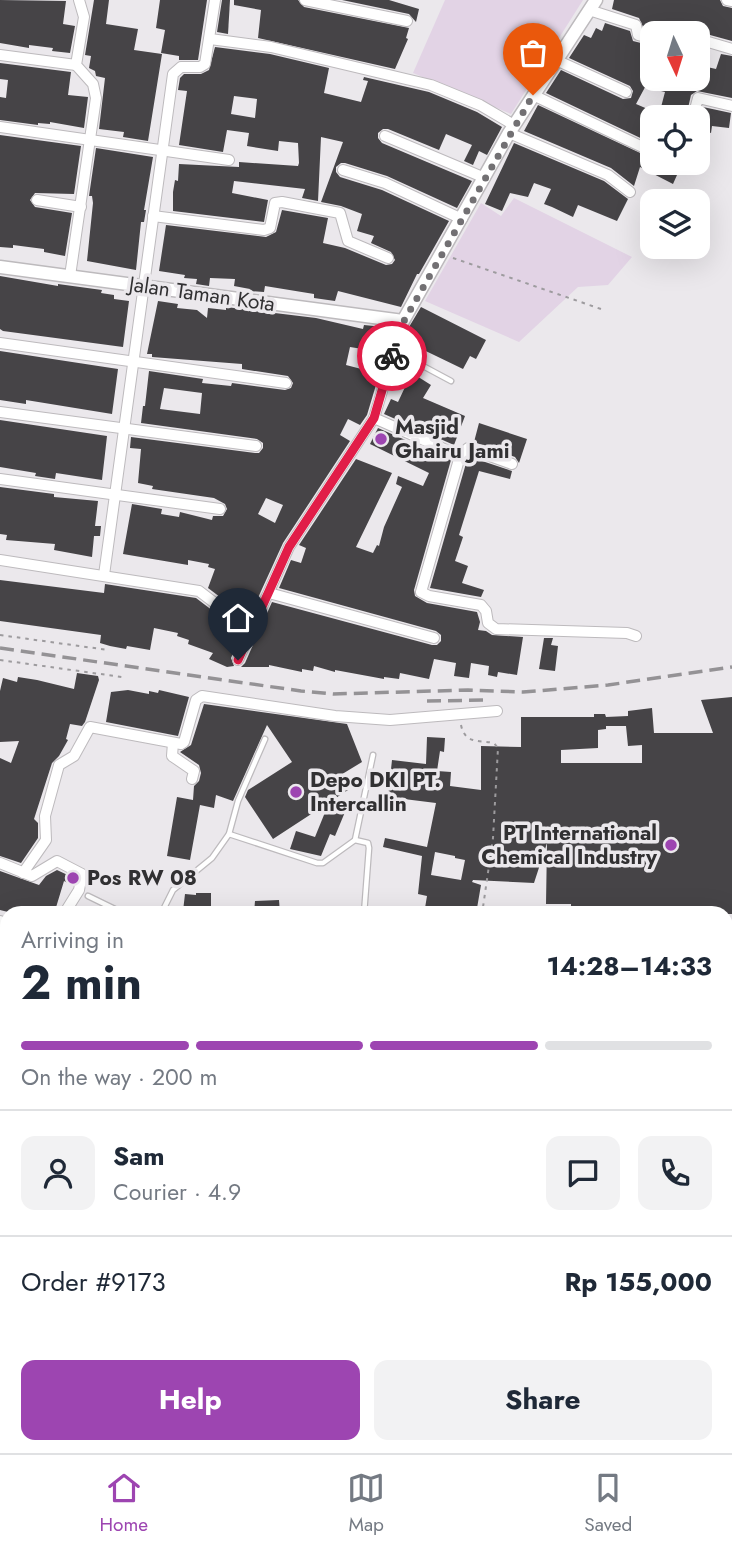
<!DOCTYPE html>
<meta charset="utf-8">
<style>
:root{--surface:#fff;--page:#f2f2f3;--text:#1f2937;--muted:#747a83;--line:#e0e1e3;--accent:#9d45b1}
body{margin:0;font-family:Jost,sans-serif;background:var(--page);color:var(--text);height:100vh;display:flex;flex-direction:column;font-size:26px;white-space:nowrap}
*{box-sizing:border-box;margin:0}
p{font-size:23px;color:var(--muted)}
.icon{flex:none;width:38px;height:38px;fill:none;stroke:currentColor;stroke-width:2;stroke-linecap:round;stroke-linejoin:round}
.map{position:relative;flex:1;overflow:hidden}
.drawer{position:absolute;left:0px;top:906px;width:733px;height:548px;display:flex;flex-direction:column;background:var(--surface);border-radius:21px 21px 0 0;box-shadow:0 7px 28px #0002}
.drawer>*{flex:none}
.needle{width:46px;rotate:176deg}
.fabs{position:absolute;left:640px;top:21px;display:grid;gap:14px}
.fabs a{display:grid;place-items:center;width:70px;height:70px;border-radius:14px;background:var(--surface);box-shadow:0 7px 28px #0002;font-size:35px}
.pin{position:absolute;display:grid;place-items:center;width:60px;height:60px;color:#fff;margin:-72px -30px;border-radius:50% 50% 50% 0;rotate:-45deg;box-shadow:0 0 7px #0007}
.pin .icon{rotate:45deg}
.courier{position:absolute;display:grid;place-items:center;width:70px;height:70px;margin:-35px;border:5px solid #e11d48;border-radius:50%;background:#fff;color:#222;box-shadow:0 2px 9px #0007}
.headline em{font-style:normal;font-weight:700}
.headline div{display:flex;flex-direction:column-reverse}
.headline{display:flex;align-items:center;justify-content:space-between;height:119px;padding:0 21px}
h1{font-size:46px;font-weight:700;line-height:52px}
.bar{display:grid;grid-template-columns:repeat(4,1fr);gap:10px 7px;align-content:center;height:84px;padding:0 21px}
.bar i{height:9px;border-radius:5px;background:var(--line)}
.bar .active{background:var(--accent)}
.bar p{grid-column:span 4}
.line{display:flex;align-items:center;gap:18px;padding:0 21px;border-top:2px solid var(--line)}
.line div{flex:1}
.round{display:grid;place-items:center;flex:none;width:74px;height:74px;border-radius:14px;background:var(--page)}
.primary-button{display:flex;gap:14px;margin-top:auto;padding:14px 21px}
.primary-button a{flex:1;height:80px;border-radius:14px;background:var(--accent);color:#fff;font-size:28px;font-weight:700;line-height:80px;text-align:center}
.primary-button a+a{background:var(--page);color:var(--text)}
.menu{display:flex;justify-content:space-around;align-items:center;height:98px;border-top:2px solid var(--line);background:var(--surface);font-size:19px;color:var(--muted)}
.menu a{display:grid;justify-items:center;gap:4px}
.menu .active{color:var(--accent)}
.map>svg:first-child{display:block}
.green{fill:#e2d3e5}
.building{fill:#464447;fill-rule:evenodd}
.lines{fill:none;stroke-linecap:round;stroke-linejoin:round}
.service-casing{stroke:#bdbabd;stroke-width:7}
.minor-casing{stroke:#bdbabd;stroke-width:12}
.tertiary-casing{stroke:#bdbabd;stroke-width:15}
.trunk-casing{stroke:#c5c5c6;stroke-width:18}
.path{stroke:#9d9b9e;stroke-width:2;stroke-dasharray:3.5 5;stroke-linecap:butt}
.service{stroke:#fff;stroke-width:4.5}
.minor{stroke:#fff;stroke-width:10}
.tertiary{stroke:#fff;stroke-width:12}
.trunk{stroke:#d8a2e6;stroke-width:16}
.rail{stroke:#949295;stroke-width:3.5;stroke-dasharray:14 7;stroke-linecap:butt}
.done{stroke:#727073;stroke-width:7;stroke-dasharray:0 12.6}
.route{stroke:#e11d48;stroke-width:9}
.poi-dot{fill:#9d45b1;stroke:#ebe8ec;stroke-width:2.5}
.labels{text-anchor:middle;stroke-width:7;stroke-linejoin:round;paint-order:stroke}
.street-label{font-size:21px;fill:#313032;stroke:#ebe8ec}
.poi-label{font-size:21px;font-weight:bold;fill:#313032;stroke:#ebe8ec;text-anchor:start}
</style>
<div class="map">
<svg width="732" height="1453" viewBox="0 0 732 1453">
<rect width="100%" height="100%" fill="#ebe8ec"/>
<g class="green">
<polygon points="445,0 583,0 511,114 413,73"/>
<polygon points="514,198 632,257 608,285 578,287 519,342 425,301 481,203 501,216"/>
</g>
<g class="building">
<polygon points="0,0 66,1 63,24 75,26 70,53 52,51 53,48 29,45 29,48 0,43"/>
<polygon points="94,0 109,0 106,24 138,29 134,50 162,54 148,141 123,137 124,132 99,129 105,78 96,76 95,71 89,68 91,56 85,55"/>
<polygon points="160,0 207,0 198,60 179,60 179,56 161,53 165,30 156,28"/>
<polygon points="222,0 230,0 228,34 217,32"/>
<polygon points="234,0 298,0 304,7 409,28 406,38 408,39 395,69 258,38 261,10 234,5"/>
<polygon points="342,0 389,0 419,9 416,22 409,14"/>
<polygon points="614,0 720,0 723,6 732,8 732,41 699,32 689,33 682,30 680,33 658,33 644,29 639,18 612,9"/>
<polygon points="605,23 630,31 633,41 653,46 653,57 647,74 651,76 636,104 657,113 655,117 653,117 653,144 546,93 561,70 623,99 631,98 633,91 630,86 569,58 584,35 591,38 596,28 602,31"/>
<path d="M215 47 270 54 329 68 324 93 361 102 368 81 363 80 364 77 429 92 477 112 502 127 487 155 479 151 473 165 464 161 472 145 446 134 439 150 388 129H383L378 133V138L382 143 472 181 457 208 387 176 345 163H341L336 167V172L340 177 382 190 449 221 419 274H417L401 307 338 291 335 301 314 298V294L265 286 264 292 249 291 250 289 234 286 235 279 210 278 209 286 196 284 197 279 184 278 185 275 159 271 166 225 266 237 276 232 282 210 328 218 323 243 345 248 386 265 392 264 395 260 391 252 371 243 374 236 357 231 362 214 341 206 321 202 343 142 321 137 318 201 302 198 305 189 234 181 232 193 268 200 264 222 173 211V192L175 180 178 181 179 164 239 167V162L298 166 299 163 298 143 279 141 278 151 247 146 249 133 227 130 223 152 179 145 187 91 178 90 180 78 184 74H201L209 70ZM234 96 257 99 255 118 231 114Z"/>
<polygon points="721,54 732,56 732,98 697,91 691,95 686,117 675,117 676,115 660,111 665,92 661,91 664,81 667,82 668,79 698,79 698,65 716,69"/>
<polygon points="0,63 71,72 68,95 88,97 84,128 50,122 50,124 38,123 38,125 0,120 0,97 6,98 8,80 0,79"/>
<polygon points="538,105 653,159 653,165 677,175 673,184 640,167 634,186 611,168 524,131"/>
<polygon points="703,107 731,113 729,128 712,126 711,133 708,132 706,167 698,167 698,122"/>
<polygon points="0,135 81,146 74,194 35,193 30,200 35,207 72,213 65,256 44,252 44,249 13,245 13,248 0,247"/>
<polygon points="514,143 604,181 628,199 617,221 578,205 573,217 552,207 544,204 551,189 534,183 528,197 510,193 502,211 485,204"/>
<polygon points="96,148 153,157 144,210 146,210 144,222 141,222 136,270 87,261 93,203 92,196 89,196"/>
<polygon points="0,276 58,286 58,284 102,290 101,293 114,295 114,299 129,301 123,347 3,331 0,329"/>
<path d="M158 301 178 304 177 308 197 310 207 318 208 308 226 310V307L316 318 363 329 364 325 393 328 367 415 360 425 348 419 340 435 350 441 283 543 252 611 224 600 208 588 215 569 208 567 209 564 188 560V565L123 554 132 504 162 509 161 514 179 517 180 512 212 520 213 516H223L227 509 225 504 214 498 152 489 153 486 138 483 141 449 130 448 131 437 255 453H259L263 448V443L257 439 141 423 143 406H145L149 371 203 379 202 383 231 386 232 383 285 390 291 388 293 383 288 376 242 369V364L152 357V354H147ZM350 347 375 351 369 371 346 365ZM164 388 202 393 200 414 160 409ZM266 498 283 505 275 523 258 514Z"/>
<polygon points="421,307 486,340 476,359 470,356 463,369 405,341 409,327"/>
<polygon points="0,351 118,369 112,414 26,400 26,404 0,400"/>
<polygon points="398,365 412,371 412,373 431,385 423,398 465,416 454,445 384,414 391,399 398,402 406,385 393,379"/>
<polygon points="0,420 107,436 102,480 56,473 55,479 35,476 36,473 0,467"/>
<polygon points="479,423 527,439 519,463 515,457 474,442"/>
<polygon points="378,428 451,460 414,590 415,596 427,603 477,612 480,622 478,630 486,631 492,635 523,637 517,675 498,672 497,677 488,675 489,666 471,663 469,678 454,676 456,663 434,659 429,679 400,673 399,679 384,677 384,679 335,670 335,672 314,666 313,671 302,669 302,672 269,665 269,667 241,667 245,663 272,602 432,645 437,645 441,641 441,635 436,631 279,588 291,560 301,563 306,548 299,545 356,459 392,473 356,547 373,553 377,545 379,546 384,527 402,487 396,484 398,476 423,486 429,473 370,444"/>
<polygon points="470,457 512,471 510,479 479,471 459,535 463,537 455,561 468,566 462,583 484,590 481,597 430,588 467,460"/>
<polygon points="0,487 54,494 54,497 98,501 95,526 101,526 100,536 94,536 92,557 54,550 55,544 6,540 7,535 0,534"/>
<polygon points="0,580 104,593 105,584 196,598 217,614 246,625 231,658 234,666 227,667 209,659 213,653 188,644 189,640 177,636 178,633 154,628 150,650 127,646 126,649 110,646 100,643 101,635 0,621"/>
<polygon points="544,638 553,638 551,645 558,646 555,671 539,669"/>
<polygon points="77,673 98,676 99,680 85,722 82,726 70,724 66,739 68,740 59,756 52,763 34,819 38,823 38,838 21,863 0,856 0,758 11,763 19,741 0,742 0,691 3,678 17,682 18,677 37,680 74,689"/>
<polygon points="128,690 149,694 149,691 158,693 159,690 189,697 178,736 106,722 111,692"/>
<path d="M732 697V914H571V904H546L547 843 534 883 473 880 472 882 481 885 476 914H424L427 896 418 894 422 856 383 847 385 838 427 847 436 803 388 797 392 760 426 764 427 737 445 738 444 752 440 751 437 771 451 772 450 786 481 790V746L521 747V717H594V714H605L606 717 628 716V711L652 708 654 733H713L701 700ZM606 726H626L628 746 642 745V763H561V750L598 748V730L606 729ZM435 852 455 856V858L465 860 461 880 431 875Z"/>
<polygon points="204,704 347,724 362,762 339,776 348,790 273,839 245,797 248,790 292,762 267,725 233,801 216,795 214,808 200,805 190,860 167,856 177,797 193,800 194,786 199,781 201,773 199,765 180,752 191,745"/>
<polygon points="328,805 345,812 335,836 330,834 321,856 290,849 296,831 315,837"/>
<polygon points="57,870 74,878 72,885 64,881 54,914 31,914 18,909 16,913 12,913 0,910 0,871 39,885 46,876"/>
<polygon points="196,893 211,893 211,914 183,911 185,894 196,895"/>
<polygon points="279,900 280,913 254,913 255,901"/>
</g>
<g class="lines">
<defs>
<g id="service">
<polyline points="395,351 451,381"/>
<polyline points="229,834 317,863 323,863 355,840 368,843 369,848 364,914"/>
<polyline points="355,840 373,755"/>
<polyline points="88,896 125,914"/>
<polyline points="161,914 173,890 212,858 229,834 238,801 265,739"/>
<polyline points="726,971 732,972"/>
<polyline points="0,1016 7,1018"/>
<polyline points="0,1024 7,1026"/>
<polyline points="726,1091 732,1091"/>
<polyline points="726,1103 732,1103"/>
<polyline points="0,1105 7,1081"/>
<polyline points="0,1131 7,1133"/>
<polyline points="732,1296 728,1317 732,1324"/>
<polyline points="726,1408 732,1410"/>
<polyline points="688,1447 694,1450 694,1453"/>
<polyline points="638,1453 640,1447"/>
</g>
<g id="minor">
<polyline points="305,0 407,21"/>
<polyline points="727,0 732,1"/>
<polyline points="589,10 636,25 638,35 653,39"/>
<polyline points="210,39 271,47 431,85 480,105 514,125"/>
<polyline points="698,39 732,49"/>
<polyline points="0,55 76,65"/>
<polyline points="556,60 626,92"/>
<polyline points="533,95 653,152"/>
<polyline points="693,117 698,98 732,106"/>
<polyline points="0,127 229,160"/>
<polyline points="509,133 608,175 630,192"/>
<polyline points="385,136 485,178"/>
<polyline points="343,170 385,183 462,219"/>
<polyline points="37,200 81,207"/>
<polyline points="153,216 264,230 270,228 275,203 282,202 340,213 348,241 388,258"/>
<polyline points="70,276 96,98 93,84 76,65 84,17 79,0"/>
<polyline points="0,343 286,383"/>
<polyline points="0,412 256,446"/>
<polyline points="374,418 460,456 421,592 429,596 481,605 486,611 488,623 496,629 627,633 636,636"/>
<polyline points="460,456 468,448 512,464"/>
<polyline points="0,479 220,509"/>
<polyline points="0,560 199,591 220,607 256,621"/>
<polyline points="104,575 173,74 181,67 200,67 205,64 215,0"/>
<polyline points="269,593 434,638"/>
<polyline points="238,660 289,547 374,418 403,321"/>
<polyline points="173,743 172,756 194,771 192,779"/>
<polyline points="0,863 32,876 57,861 82,874 79,890 64,914"/>
<polyline points="23,873 46,840 45,816 59,765 74,756 90,727 181,744 184,742 196,700 202,696 335,716 390,720 497,711"/>
<polyline points="0,921 7,923"/>
<polyline points="726,996 732,997"/>
<polyline points="0,1220 7,1202"/>
<polyline points="728,1240 732,1221"/>
<polyline points="0,1431 7,1429"/>
<polyline points="50,1447 62,1453"/>
<polyline points="206,1447 218,1453"/>
<polyline points="318,1447 334,1453"/>
<polyline points="404,1453 406,1447"/>
</g>
<polyline id="tertiary" points="0,267 403,321 509,133 596,0"/>
<g id="trunk">
<polyline points="0,1004 7,1005"/>
<polyline points="0,1038 7,1039"/>
<polyline points="726,1078 732,1079"/>
<polyline points="726,1113 732,1113"/>
</g>
</defs>
<use href="#service" class="service-casing"/>
<use href="#minor" class="minor-casing"/>
<use href="#tertiary" class="tertiary-casing"/>
<use href="#trunk" class="trunk-casing"/>
<g class="path">
<polyline points="453,258 601,309"/>
<polyline points="0,635 108,650"/>
<polyline points="0,660 122,677"/>
<path d="M461 725C465 744 478 740 494 743L498 748 493 838 482 914"/>
</g>
<use href="#service" class="service"/>
<use href="#minor" class="minor"/>
<use href="#tertiary" class="tertiary"/>
<use href="#trunk" class="trunk"/>
<g class="rail">
<polyline points="0,648 301,691 333,694 468,690 523,692 608,685 732,667"/>
<polyline points="427,701 490,700"/>
</g>
</g>
<g class="lines">
<polyline class="done" points="392,356 404,321 533,95"/>
<polyline class="route" points="238,660 289,547 374,418 392,356"/>
</g>
<g class="poi-dot">
<circle cx="381" cy="439" r="7"/>
<circle cx="296" cy="792" r="7"/>
<circle cx="671" cy="845" r="7"/>
<circle cx="73" cy="878" r="7"/>
</g>
<g class="labels">
<g class="street-label">
<text transform="translate(202 294) rotate(8)" y="7">Jalan Taman Kota</text>
</g>
<g class="poi-label">
<text x="395" y="434">Masjid<tspan x="395" dy="24">Ghairu Jami</tspan></text>
<text x="310" y="787">Depo DKI PT.<tspan x="310" dy="24">Intercallin</tspan></text>
<text x="657" y="840" text-anchor="end">PT International<tspan x="657" dy="24">Chemical Industry</tspan></text>
<text x="87" y="885">Pos RW 08</text>
</g>
</g>
</svg>
<div class="fabs">
<a><svg class="needle" viewBox="-14 -14 28 28"><path d="M0-13l5 13h-10z" fill="#e53935"/><path d="M0 13l5-13h-10z" fill="#747a83"/></svg></a>
<a><svg class="icon" aria-label="locate" viewBox="0 0 24 24"><circle cx="12" cy="12" r="6"/><path d="M12 2v4M12 18v4M2 12h4M18 12h4"/></svg></a>
<a><svg class="icon" aria-label="layers" viewBox="0 0 24 24"><path d="M12 4l9 5-9 5-9-5zM3 14l9 5 9-5"/></svg></a>
</div>
<div class="pin" style="left:533px;top:95px;background:#ea580c"><svg class="icon" aria-label="bag" viewBox="0 0 24 24"><path d="M5 8h14l-1 12H6zM9 8a3 3 0 0 1 6 0"/></svg></div>
<div class="pin" style="left:238px;top:660px;background:#1f2937"><svg class="icon" aria-label="home" viewBox="0 0 24 24"><path d="M3 11l9-7 9 7M6 9v11h12V9"/></svg></div>
<div class="courier" style="left:392px;top:356px"><svg class="icon" aria-label="bike" viewBox="0 0 24 24"><circle cx="6" cy="16" r="4"/><circle cx="18" cy="16" r="4"/><path d="M6 16l4-8h5l3 8M10 8l3 8H6M13 5h3"/></svg></div>
<section class="drawer">
<div class="headline"><div><h1>2 min</h1><p>Arriving in</p></div><em>14:28–14:33</em></div>
<div class="bar"><i class="active"></i><i class="active"></i><i class="active"></i><i></i><p>On the way · 200 m</p></div>
<div class="line" style="height:126px"><a class="round"><svg class="icon" aria-label="person" viewBox="0 0 24 24"><circle cx="12" cy="8" r="4"/><path d="M4 21q1-7 8-7t8 7"/></svg></a><div><b>Sam</b><p>Courier · 4.9</p></div><a class="round"><svg class="icon" aria-label="chat" viewBox="0 0 24 24"><path d="M4 5h16v11H9l-5 4z"/></svg></a><a class="round"><svg class="icon" aria-label="phone" viewBox="0 0 24 24"><path d="M5 4h4l2 5-3 2q2 4 5 5l2-3 5 2v4C11 20 4 13 5 4z"/></svg></a></div>
<div class="line" style="height:91px"><div>Order #9173</div><b>Rp 155,000</b></div>
<div class="primary-button"><a>Help</a><a>Share</a></div>
</section>
</div>
<nav class="menu">
<a class="active"><svg class="icon" aria-label="home" viewBox="0 0 24 24"><path d="M3 11l9-7 9 7M6 9v11h12V9"/></svg>Home</a>
<a><svg class="icon" aria-label="map" viewBox="0 0 24 24"><path d="M3 6l6-2 6 2 6-2v14l-6 2-6-2-6 2zM9 4v14M15 6v14"/></svg>Map</a>
<a><svg class="icon" aria-label="saved" viewBox="0 0 24 24"><path d="M7 4h10v16l-5-4-5 4z"/></svg>Saved</a>
</nav>
